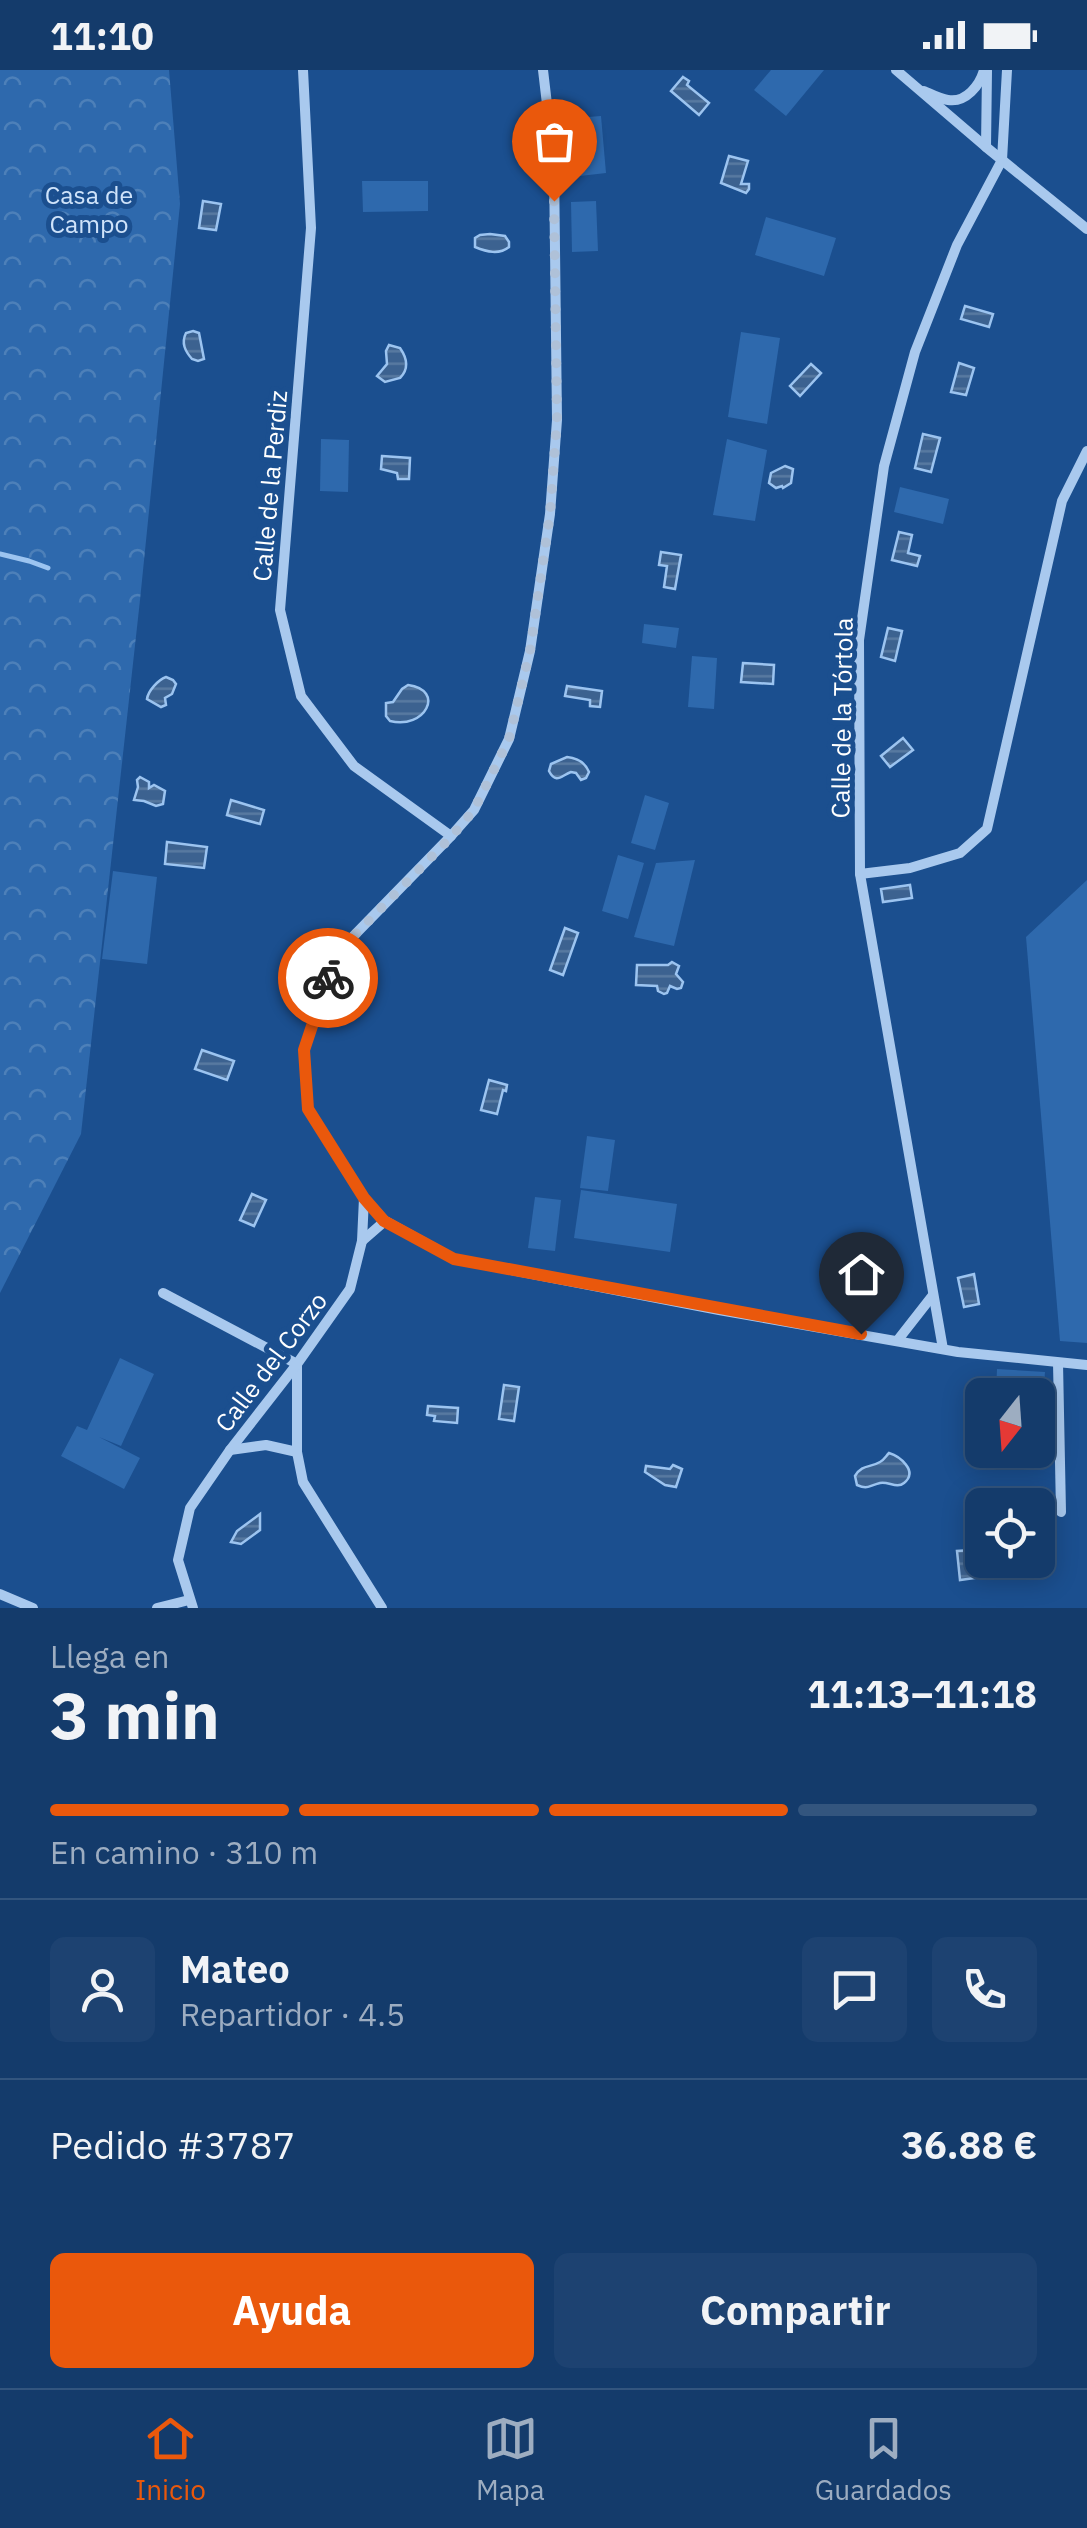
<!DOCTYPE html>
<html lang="es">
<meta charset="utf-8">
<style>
:root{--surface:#143b6b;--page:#1d4271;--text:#f1f3f6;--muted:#9dadc1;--line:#33557e;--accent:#ea580c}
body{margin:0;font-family:"IBM Plex Sans",sans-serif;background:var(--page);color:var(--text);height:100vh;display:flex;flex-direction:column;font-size:38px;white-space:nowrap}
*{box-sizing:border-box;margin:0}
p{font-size:32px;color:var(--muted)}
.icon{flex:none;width:55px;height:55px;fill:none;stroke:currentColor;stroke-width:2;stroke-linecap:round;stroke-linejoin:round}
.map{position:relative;height:1538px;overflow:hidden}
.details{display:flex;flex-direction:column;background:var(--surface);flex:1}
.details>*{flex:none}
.needle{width:65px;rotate:197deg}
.fabs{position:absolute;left:965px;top:1308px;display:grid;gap:20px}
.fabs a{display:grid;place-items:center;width:90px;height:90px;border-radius:15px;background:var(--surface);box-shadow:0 5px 25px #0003,0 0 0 2px var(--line);font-size:50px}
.pin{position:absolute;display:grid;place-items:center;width:85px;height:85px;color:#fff;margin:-102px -42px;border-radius:50% 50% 50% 0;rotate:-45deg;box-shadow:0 0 10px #0007}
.pin .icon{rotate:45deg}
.courier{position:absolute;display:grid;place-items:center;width:100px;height:100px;margin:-50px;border:8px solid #ea580c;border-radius:50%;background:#fff;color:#222;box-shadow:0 2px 12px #0007}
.head em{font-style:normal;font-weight:700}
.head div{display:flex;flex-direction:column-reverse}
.head{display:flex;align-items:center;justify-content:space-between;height:170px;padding:0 50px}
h1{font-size:65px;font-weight:700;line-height:75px}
.bar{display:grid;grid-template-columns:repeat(4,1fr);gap:15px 10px;align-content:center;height:120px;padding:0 50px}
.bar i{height:12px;border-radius:8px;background:var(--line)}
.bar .on{background:var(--accent)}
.bar p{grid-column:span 4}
.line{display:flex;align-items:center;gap:25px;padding:0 50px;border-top:2px solid var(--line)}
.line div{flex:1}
.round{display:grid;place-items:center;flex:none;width:105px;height:105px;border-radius:15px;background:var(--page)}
.button{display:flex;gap:20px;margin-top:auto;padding:20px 50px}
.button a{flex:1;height:115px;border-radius:15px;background:var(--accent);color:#fff;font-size:40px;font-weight:700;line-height:115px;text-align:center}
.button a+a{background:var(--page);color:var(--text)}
.status{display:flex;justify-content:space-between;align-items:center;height:70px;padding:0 50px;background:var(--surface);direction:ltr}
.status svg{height:28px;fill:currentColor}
.tabs{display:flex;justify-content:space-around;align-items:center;height:140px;border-top:2px solid var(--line);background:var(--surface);font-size:28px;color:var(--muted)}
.tabs a{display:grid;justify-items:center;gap:5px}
.tabs .on{color:var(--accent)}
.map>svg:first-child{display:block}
.forest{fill:url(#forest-crowns)}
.garden{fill:#2e69ad}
.water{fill:url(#water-rules);stroke:#9cc4f0;stroke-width:2.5}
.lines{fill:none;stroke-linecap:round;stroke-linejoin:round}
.stream{stroke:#9cc4f0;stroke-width:5}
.street{stroke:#a9c9ee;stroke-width:10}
.done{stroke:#afc1d8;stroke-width:10;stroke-dasharray:0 18}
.route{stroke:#ea580c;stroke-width:12}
.labels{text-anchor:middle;stroke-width:10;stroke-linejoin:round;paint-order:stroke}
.park-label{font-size:25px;fill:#cfe3fa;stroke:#1b4f8f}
.street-label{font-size:25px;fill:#fff;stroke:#1b4f8f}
</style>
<div class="status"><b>11:10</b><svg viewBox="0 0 49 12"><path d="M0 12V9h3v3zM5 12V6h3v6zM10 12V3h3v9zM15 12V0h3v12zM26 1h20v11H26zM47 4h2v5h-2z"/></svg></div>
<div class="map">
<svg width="1087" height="1538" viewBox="0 0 1087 1538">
<defs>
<pattern id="forest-crowns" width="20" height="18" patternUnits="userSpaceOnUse" patternTransform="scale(2.5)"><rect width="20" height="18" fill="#2e69ad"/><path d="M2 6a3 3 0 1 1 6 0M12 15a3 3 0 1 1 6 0" fill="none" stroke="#4d80b9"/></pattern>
<pattern id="water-rules" width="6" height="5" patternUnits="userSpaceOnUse" patternTransform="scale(2.5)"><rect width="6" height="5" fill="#3c6290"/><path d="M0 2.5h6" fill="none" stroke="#597aa1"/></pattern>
</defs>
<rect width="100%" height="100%" fill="#1b4f8f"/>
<polygon class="forest" points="0,0 169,0 180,134 140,530 81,1064 0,1223"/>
<g class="garden">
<polygon points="771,0 824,0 786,46 754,20"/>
<polygon points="601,46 606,103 580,106 575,48"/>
<polygon points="362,111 428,111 428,141 363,142"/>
<polygon points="596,131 598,181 572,182 571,132"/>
<polygon points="766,147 836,168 824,206 755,185"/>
<polygon points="741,262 780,268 767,354 728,347"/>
<polygon points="321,369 349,370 348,422 320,421"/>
<polygon points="727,369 767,380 755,451 713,445"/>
<polygon points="900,417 949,429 943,454 894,442"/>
<polygon points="644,554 679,558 676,578 642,573"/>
<polygon points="692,586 717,588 714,639 688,637"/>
<polygon points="645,725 669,733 655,780 631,773"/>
<polygon points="618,785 644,793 628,849 602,841"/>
<polygon points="695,790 674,876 634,867 656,793"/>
<polygon points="113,801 157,807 147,894 102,889"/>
<polygon points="1087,810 1087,1273 1060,1271 1026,867"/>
<polygon points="587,1066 615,1070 608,1121 580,1118"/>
<polygon points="581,1120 677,1134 670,1182 574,1168"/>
<polygon points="535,1127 561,1130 555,1181 528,1178"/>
<polygon points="120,1288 154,1304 121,1376 99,1367 140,1388 124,1419 61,1386 77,1356 87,1360"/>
<polygon points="997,1299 1045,1302 1043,1326 996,1323"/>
</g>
<g class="water">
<polygon points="683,7 689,11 687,15 709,33 699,45 671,21"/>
<polygon points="729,86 748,91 741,114 749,114 749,119 746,123 721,113"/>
<polygon points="203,131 221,134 216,160 199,158"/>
<path d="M490 164 505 166 509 172V177C499 185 487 182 475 177V168L480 165Z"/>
<polygon points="965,236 993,244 989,257 961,249"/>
<path d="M193 261 199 263 204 289 198 291 192 289C185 281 181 273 186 263Z"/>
<path d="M389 275 400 278C407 288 409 299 400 308L385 312 377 306 387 294 386 281Z"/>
<polygon points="959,293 974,298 966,325 951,322"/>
<polygon points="811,294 821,303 800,326 790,316"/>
<polygon points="923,364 940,368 931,402 915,398"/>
<polygon points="382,386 410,388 409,409 398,409 397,403 381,399"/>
<polygon points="785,396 793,399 791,413 783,418 782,416 776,418 769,413 771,403"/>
<polygon points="899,462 912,465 908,483 920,486 917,496 892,490"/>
<polygon points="661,482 681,485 675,519 664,517 667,496 659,495"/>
<polygon points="888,558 902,561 895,591 881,587"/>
<polygon points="743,593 774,595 773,614 741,612"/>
<path d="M166 607 173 610 176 614 172 624 165 628 166 635 161 637 147 629C148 621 158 610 166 607Z"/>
<path d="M408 615C446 620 425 660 390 651L386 646V633L393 632 402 619Z"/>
<polygon points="567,616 602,621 600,637 590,636 590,630 565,626"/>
<polygon points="903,668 913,680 890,697 881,686"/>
<path d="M567 687C577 688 585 692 589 702L586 708 581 710 576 703 571 702C562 705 556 715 549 701L551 694Z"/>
<polygon points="140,707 149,712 149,718 154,715 165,721 163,734 156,736 144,731 134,730 138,717 137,710"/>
<polygon points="231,730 264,740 260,754 227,745"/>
<polygon points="167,772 207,777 204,798 165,794"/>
<polygon points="910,815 912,828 883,832 881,819"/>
<polygon points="565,858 578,863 563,905 550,900"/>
<polygon points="672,892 679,896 676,904 683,912 681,918 677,919 670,916 667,923 664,924 658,921 657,916 636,915 637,895 668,895"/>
<polygon points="202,980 234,991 227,1010 195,999"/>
<polygon points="489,1010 507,1015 506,1021 503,1020 497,1044 481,1040"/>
<polygon points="252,1124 266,1130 254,1156 240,1150"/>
<polygon points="974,1204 979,1234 964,1237 958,1208"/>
<polygon points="504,1315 519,1317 514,1351 499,1349"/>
<polygon points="428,1336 458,1338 457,1353 434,1351 435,1346 427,1345"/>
<path d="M889 1383C899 1386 919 1401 904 1413 897 1419 888 1411 880 1413 868 1416 868 1420 857 1415L855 1406C862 1394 870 1398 880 1392 884 1390 886 1386 889 1383Z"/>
<polygon points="673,1395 682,1399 676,1417 665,1415 645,1402 646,1396 670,1399"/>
<polygon points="260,1444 260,1460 241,1474 231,1472 237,1461"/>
<polygon points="972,1480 975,1508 960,1510 957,1481"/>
</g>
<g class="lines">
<polyline class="stream" points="0,484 29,491 48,498"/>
<g class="street">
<polyline points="303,0 311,158 280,540 301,626 354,696 451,766"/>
<polyline points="896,0 986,77 1087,159"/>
<path d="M924 21C931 24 940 29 948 30 966 33 980 15 984 0"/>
<polyline points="986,77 987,1"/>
<polyline points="860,804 910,798 960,783 987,759 1062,431 1087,381"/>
<polyline points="364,1128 385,1151 454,1189 719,1240 958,1282 1087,1295"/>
<polyline points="362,1171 385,1151"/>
<polyline points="163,1223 297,1294 297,1382 303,1412 382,1538"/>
<polyline points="897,1271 933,1225"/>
<polyline points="943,1279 860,804 859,570 884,396 915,282 957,175 1002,90 1007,0"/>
<polyline points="1058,1293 1061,1442"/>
<polyline points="230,1380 266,1375 297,1382"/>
<polyline points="0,1524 33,1538"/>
<polyline points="157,1538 189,1530"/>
<polyline points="193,1538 178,1490 190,1438 230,1380 297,1294 350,1219 362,1171 364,1128 308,1039 304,980 336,884 451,766 474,740 509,669 530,581 550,444 557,350 554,94 543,0"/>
</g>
</g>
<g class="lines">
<polyline class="done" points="328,908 336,884 452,766 474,740 509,669 530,581 550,444 557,350 554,131"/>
<polyline class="route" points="328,908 304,980 308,1039 364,1128 384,1151 454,1189 861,1264"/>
</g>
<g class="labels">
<g class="park-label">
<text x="89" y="134">Casa de<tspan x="89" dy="29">Campo</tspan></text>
</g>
<g class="street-label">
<text transform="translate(270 416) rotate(-85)" y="9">Calle de la Perdiz</text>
<text transform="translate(842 648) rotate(-89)" y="9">Calle de la Tórtola</text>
<text transform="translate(271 1292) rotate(-53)" y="9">Calle del Corzo</text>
</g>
</g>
</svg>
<div class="fabs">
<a><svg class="needle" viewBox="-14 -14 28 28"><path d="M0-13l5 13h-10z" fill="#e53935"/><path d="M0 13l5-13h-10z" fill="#9dadc1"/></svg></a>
<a><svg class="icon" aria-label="locate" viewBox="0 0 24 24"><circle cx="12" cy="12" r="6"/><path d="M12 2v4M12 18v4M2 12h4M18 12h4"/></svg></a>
</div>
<div class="pin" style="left:554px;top:131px;background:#ea580c"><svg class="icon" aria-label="bag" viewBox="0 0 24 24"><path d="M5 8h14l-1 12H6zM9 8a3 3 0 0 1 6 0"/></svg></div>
<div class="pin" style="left:861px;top:1264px;background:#1f2937"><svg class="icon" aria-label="home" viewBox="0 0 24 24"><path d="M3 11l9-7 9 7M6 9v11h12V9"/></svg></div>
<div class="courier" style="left:328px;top:908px"><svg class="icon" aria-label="bike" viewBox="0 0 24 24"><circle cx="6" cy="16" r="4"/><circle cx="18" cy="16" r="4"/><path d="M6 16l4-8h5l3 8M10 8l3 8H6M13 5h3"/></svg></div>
</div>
<section class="details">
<div class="head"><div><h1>3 min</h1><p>Llega en</p></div><em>11:13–11:18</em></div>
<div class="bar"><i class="on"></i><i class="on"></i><i class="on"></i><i></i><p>En camino · 310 m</p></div>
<div class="line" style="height:180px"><a class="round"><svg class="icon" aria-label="person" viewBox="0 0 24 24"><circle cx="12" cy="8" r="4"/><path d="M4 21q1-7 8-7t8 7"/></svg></a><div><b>Mateo</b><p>Repartidor · 4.5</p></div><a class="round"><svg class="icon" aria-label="chat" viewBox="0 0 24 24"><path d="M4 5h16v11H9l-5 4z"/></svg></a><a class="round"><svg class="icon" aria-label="phone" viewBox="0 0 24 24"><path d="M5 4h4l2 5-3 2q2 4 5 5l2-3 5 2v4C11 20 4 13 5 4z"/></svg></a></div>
<div class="line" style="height:130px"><div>Pedido #3787</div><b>36.88 €</b></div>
<div class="button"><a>Ayuda</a><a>Compartir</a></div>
</section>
<nav class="tabs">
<a class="on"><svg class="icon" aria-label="home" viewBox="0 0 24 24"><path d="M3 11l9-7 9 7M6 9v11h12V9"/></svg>Inicio</a>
<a><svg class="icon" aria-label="map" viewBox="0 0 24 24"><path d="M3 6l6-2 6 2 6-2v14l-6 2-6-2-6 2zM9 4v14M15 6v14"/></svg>Mapa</a>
<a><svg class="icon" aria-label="saved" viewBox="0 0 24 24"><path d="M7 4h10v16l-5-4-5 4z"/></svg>Guardados</a>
</nav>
